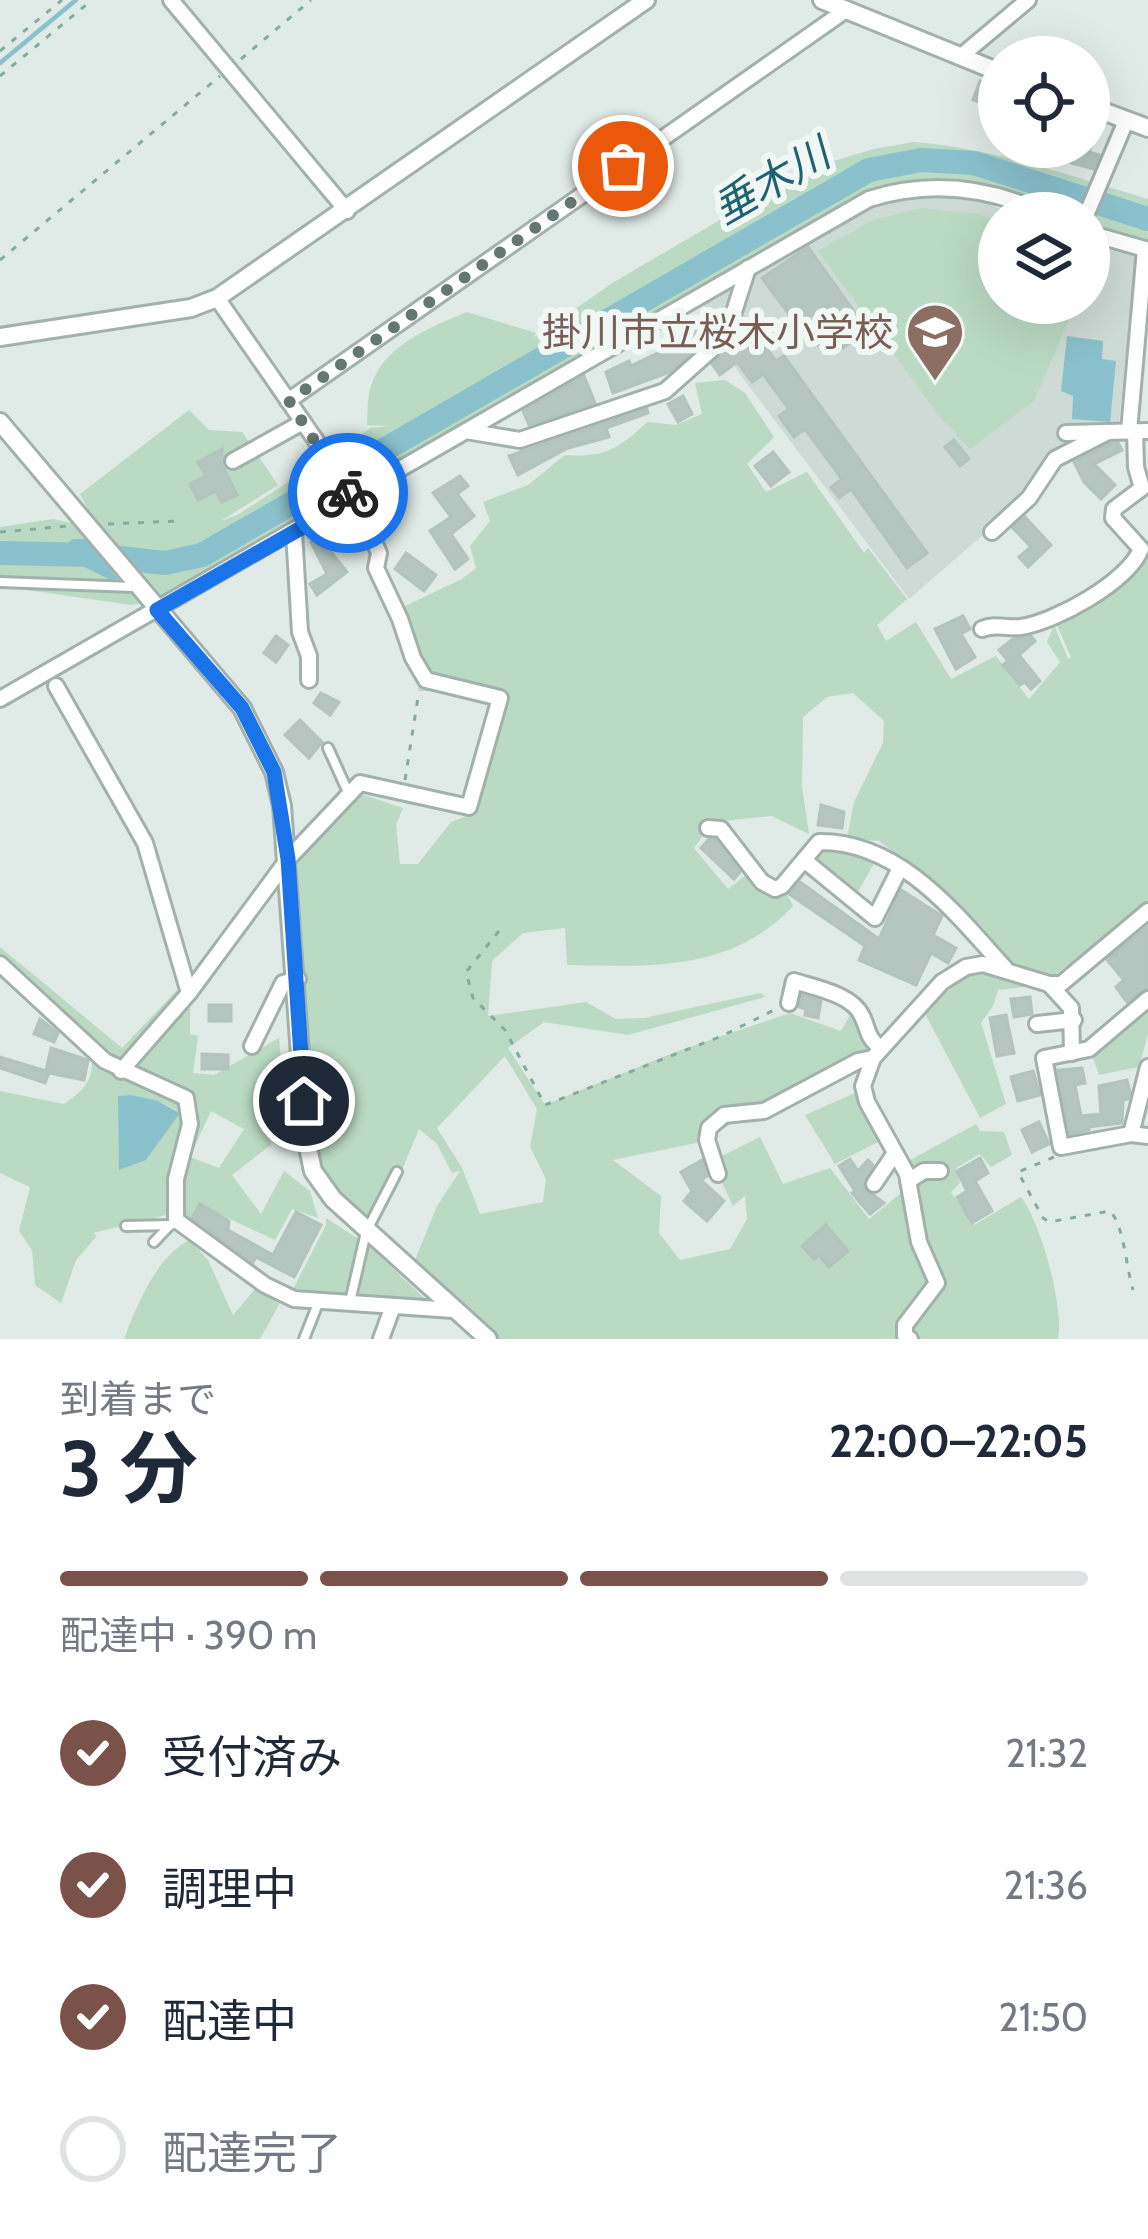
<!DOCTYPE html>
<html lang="ja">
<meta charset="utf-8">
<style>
:root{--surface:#fff;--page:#f2f2f3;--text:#1f2937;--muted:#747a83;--line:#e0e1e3;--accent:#7a5249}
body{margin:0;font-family:Cabin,"Noto Sans JP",sans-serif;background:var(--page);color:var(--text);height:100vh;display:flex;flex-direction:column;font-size:45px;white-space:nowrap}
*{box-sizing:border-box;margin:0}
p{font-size:39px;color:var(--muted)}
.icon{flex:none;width:66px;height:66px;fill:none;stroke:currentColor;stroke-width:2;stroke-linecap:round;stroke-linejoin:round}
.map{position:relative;height:1339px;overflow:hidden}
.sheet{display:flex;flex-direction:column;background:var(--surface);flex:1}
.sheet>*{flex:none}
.fabs{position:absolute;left:978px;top:36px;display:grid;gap:24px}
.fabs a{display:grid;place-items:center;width:132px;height:132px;border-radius:50%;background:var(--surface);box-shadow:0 12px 48px #0002;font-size:60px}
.pin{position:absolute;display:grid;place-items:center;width:102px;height:102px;color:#fff;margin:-51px;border:6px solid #fff;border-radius:50%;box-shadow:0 3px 12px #0007}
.courier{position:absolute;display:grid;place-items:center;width:120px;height:120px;margin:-60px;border:9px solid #1a73e8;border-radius:50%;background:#fff;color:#222;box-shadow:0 3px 15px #0007}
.summary em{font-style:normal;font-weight:700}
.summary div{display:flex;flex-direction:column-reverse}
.summary{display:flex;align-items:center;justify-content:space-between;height:204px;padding:0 60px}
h1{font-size:78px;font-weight:700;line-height:90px}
.bar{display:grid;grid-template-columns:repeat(4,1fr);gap:18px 12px;align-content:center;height:144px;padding:0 60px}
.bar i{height:15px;border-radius:9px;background:var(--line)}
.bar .active{background:var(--accent)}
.bar p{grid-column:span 4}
ol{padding:0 60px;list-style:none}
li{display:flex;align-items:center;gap:36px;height:132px}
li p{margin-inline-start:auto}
li .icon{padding:12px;border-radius:50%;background:var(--accent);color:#fff;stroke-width:4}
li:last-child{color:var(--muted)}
li i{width:66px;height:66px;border:6px solid var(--line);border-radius:50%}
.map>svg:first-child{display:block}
.built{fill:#cedad5}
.green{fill:#badac3;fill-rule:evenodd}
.water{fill:#8ac1cd}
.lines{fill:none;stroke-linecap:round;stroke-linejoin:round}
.stream{stroke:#8ac1cd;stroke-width:4.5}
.river{stroke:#8ac1cd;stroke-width:24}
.building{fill:#b5c5bf;stroke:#b3c3bd;stroke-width:3}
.service-casing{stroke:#a3b1ad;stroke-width:14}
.minor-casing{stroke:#a3b1ad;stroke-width:20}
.tertiary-casing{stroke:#a3b1ad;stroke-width:22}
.path{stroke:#82aca0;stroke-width:3;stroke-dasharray:6 9;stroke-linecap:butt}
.service{stroke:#fff;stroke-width:8}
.minor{stroke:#fff;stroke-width:14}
.tertiary{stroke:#fff;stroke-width:16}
.done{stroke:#647772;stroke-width:12;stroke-dasharray:0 21.6}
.route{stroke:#1a73e8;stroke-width:15}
.labels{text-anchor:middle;stroke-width:12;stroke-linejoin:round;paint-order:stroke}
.education-label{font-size:39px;fill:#785e54;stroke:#f0f7f4;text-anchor:end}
.water-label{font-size:42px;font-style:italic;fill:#1f6272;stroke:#f0f7f4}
</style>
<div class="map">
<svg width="1148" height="1339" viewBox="0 0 1148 1339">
<rect width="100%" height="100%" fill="#e0eae6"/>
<polygon class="built" points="935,192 977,200 1010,213 999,213 999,303 1089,303 1089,245 1136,256 1118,432 1065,425 1065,446 1041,467 1029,495 909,599 716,342 720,336 701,300 880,203"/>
<g class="green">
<path d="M914 142C994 148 1072 177 1148 199V245L1089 224V213H1062L962 179 881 196 168 598 131 605 0 586V527L53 519 98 529 80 494 189 410 209 430 242 432 278 485 221 521 239 514 371 428 389 426 367 425C368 413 367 397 371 386 384 345 429 328 467 312L536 333 533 338 614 282 807 169 874 149Z"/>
<polygon points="921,208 979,214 999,221 999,303 1076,303 1034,401 970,449 940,417 818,251 873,220"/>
<path d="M725 380 745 393 774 437 747 464 766 492 807 472 864 553 868 548 907 599 877 625 886 641 916 622 951 679 996 656 1029 699 1060 662 1047 642 1054 625 1068 659 1071 657 1053 616 1120 583 1145 550 1148 552V901L1126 922 1053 976 1012 963 984 929 937 885 879 841 847 838 854 802 883 743 884 721 853 693 827 697 803 717 802 787 809 834 772 816 712 822 694 848 728 889 750 872 782 886 793 906C733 971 650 967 567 965L565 928 523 933 492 961 488 1016 586 1002 616 1019 644 1018 761 993 765 997 628 1035 544 1022 508 1048 545 1105 675 1052 790 1013 841 1031 853 1010 874 1049 872 1055 841 1065 696 1143 613 1160 661 1196 659 1233 680 1260 730 1249 747 1219 745 1196 733 1206 718 1174 722 1156 760 1137 783 1184 830 1168 869 1219 921 1177 910 1178 905 1163 976 1124 980 1131 1004 1132 1012 1155 991 1167 980 1154 956 1168 960 1183 951 1192 974 1225 1021 1197C1041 1223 1064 1306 1058 1339H496L415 1260 437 1206 460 1171 452 1173 437 1144 419 1129 400 1175 369 1223 338 1193 320 1167 294 863 324 825 361 794 403 808 396 825 400 864H418L451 822 472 814 492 691H419L404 634 405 606 462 579 476 568 470 546 490 521 483 502 528 485 565 455C604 458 619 449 647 422L676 425 702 414 695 383ZM505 1056 537 1109 530 1147 546 1179 543 1202 480 1214 462 1168 437 1128Z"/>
<polygon points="814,848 877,858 855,897 806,857"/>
<polygon points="0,947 122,1048 177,990 181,997 119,1070 0,964"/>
<polygon points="979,965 1049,984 998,990 993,1006 981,1023 1006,1104 980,1118 921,1006 948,977"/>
<path d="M190 1002V1034L198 1036 193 1073 214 1075 279 1038 284 1094 279 1108 254 1113H266L271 1145 232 1175 261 1214 284 1171 310 1191 318 1218 292 1209 275 1240 200 1205 189 1225 179 1218 174 1176 166 1215 93 1233 97 1236 76 1260 61 1303 35 1285 32 1250 19 1231 30 1187 0 1173V1091L64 1104C82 1091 92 1084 92 1061L114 1074 166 1090 137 1074 136 1062ZM131 1095 165 1104 180 1112 146 1160ZM211 1111 244 1129 219 1168 190 1157Z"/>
<polygon points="1148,1006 1148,1034 1139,1067 1099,1075 1092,1055"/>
<polygon points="864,1089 882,1140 835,1164 805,1115"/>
<polygon points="326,1218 360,1240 350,1303 290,1295 326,1225"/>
<path d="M190 1240 208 1260 233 1315 256 1288 281 1301 260 1339H124C136 1307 157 1255 190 1240Z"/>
<polygon points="369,1246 424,1298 359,1295"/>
</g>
<g class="water">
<polygon points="1067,336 1103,341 1102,359 1116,361 1110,422 1072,419 1073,396 1061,391"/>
<polygon points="73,539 85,539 118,579 109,579 76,563 27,560 28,553 55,554"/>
<polygon points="131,1095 158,1101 180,1113 146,1160 119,1170 118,1096"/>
</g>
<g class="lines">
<polyline class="stream" points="0,63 76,0"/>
<polyline class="river" points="0,553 93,555 165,563 202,555 869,170 921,160 974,163 1148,219"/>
</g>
<g class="building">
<polygon points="980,81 999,88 994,108 973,100"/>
<polygon points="1077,147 1091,147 1089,152 1099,155 1094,169 1071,163"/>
<polygon points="808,247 870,334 859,342 856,338 843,348 839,343 830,349 823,341 818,345 812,326 803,333 762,278"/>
<polygon points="693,318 709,332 701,344 670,372 613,393 606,372 629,361 631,366 688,338 682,333"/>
<polygon points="752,328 776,361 784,356 927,553 907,568 851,489 839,498 831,487 842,479 805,429 794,437 779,416 789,409 763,374 752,382 737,362 720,375 712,364 726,347"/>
<polygon points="584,376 595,403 529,425 523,411"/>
<polygon points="683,396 692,414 678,422 668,404"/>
<polygon points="647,409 648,413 606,428 609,437 568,448 518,475 509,456"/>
<polygon points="954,440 969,459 960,466 945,447"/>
<polygon points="1111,443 1118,443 1122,450 1094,464 1115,485 1101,499 1084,482 1074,462"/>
<polygon points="222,449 222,465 237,495 222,502 216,491 198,500 190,484 206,476 198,462"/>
<polygon points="773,452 789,472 771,486 755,466"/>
<polygon points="460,476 468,486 457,494 474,516 451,534 468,559 455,569 430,531 451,517 433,493"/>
<polygon points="1025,517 1051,545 1028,567 1019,557 1031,547 1013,528"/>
<polygon points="330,531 337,542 328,548 347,572 317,595 310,584 327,574 311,542"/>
<polygon points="406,553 436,575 424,591 395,569"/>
<polygon points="963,616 970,629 961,634 975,657 956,669 935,629"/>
<polygon points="276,636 288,645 276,662 264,653"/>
<polygon points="1031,636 1035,641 1019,655 1040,681 1031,689 1025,682 1020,685 1003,665 1008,661 999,650 1013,639"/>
<polygon points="321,693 339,702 330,715 314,703"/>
<polygon points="300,720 322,742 309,758 285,735"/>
<polygon points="821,805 844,812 842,828 818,825"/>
<polygon points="709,839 715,840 740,872 734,879 701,848"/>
<polygon points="800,882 879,939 901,890 942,916 933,935 956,948 948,963 931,953 916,985 859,960 865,946 789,894"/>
<polygon points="1148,926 1148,988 1127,1002 1116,987 1124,980 1107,960"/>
<polygon points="802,995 821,1001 818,1018 805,1015 806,1009 799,1007"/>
<polygon points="1030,997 1032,1014 1014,1017 1011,999"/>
<rect x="209" y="1005" width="22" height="16"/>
<polygon points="1006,1015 1014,1053 997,1056 990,1018"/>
<polygon points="40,1019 58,1033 54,1042 34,1034"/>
<polygon points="51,1048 88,1060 84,1080 49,1073 45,1083 0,1068 0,1057 46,1071"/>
<polygon points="202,1054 228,1055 228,1069 202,1069"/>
<polygon points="1082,1068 1085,1083 1075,1085 1081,1116 1101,1114 1099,1086 1127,1080 1130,1093 1128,1099 1123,1100 1122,1123 1088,1127 1089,1130 1070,1134 1058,1070"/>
<polygon points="1033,1071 1040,1095 1018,1101 1011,1077"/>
<polygon points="1039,1122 1049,1144 1032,1152 1022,1130"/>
<polygon points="980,1158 988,1173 975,1181 992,1211 972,1223 957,1197 967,1191 957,1171"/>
<polygon points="850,1159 858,1171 868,1160 873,1165 864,1188 884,1203 870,1214 852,1193 855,1191 839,1166"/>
<polygon points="702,1160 707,1176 701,1180 724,1201 707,1221 684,1201 692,1191 681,1172"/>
<polygon points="200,1204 229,1221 228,1230 273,1255 296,1212 321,1225 294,1277 256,1257 253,1262 192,1218"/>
<polygon points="826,1225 848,1251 829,1267 819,1255 814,1259 802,1246"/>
</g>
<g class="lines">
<defs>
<g id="service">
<polyline points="0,582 134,587"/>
<polyline points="328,748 348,792"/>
<polyline points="126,1226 171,1225"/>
<polyline points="154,1242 170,1225"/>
<polyline points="350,1302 366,1232 397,1172"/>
<polyline points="304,1339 319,1301"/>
</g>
<g id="minor">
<polyline points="171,0 347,211"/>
<polyline points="960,57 1028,0"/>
<polyline points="1087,213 1126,121"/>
<polyline points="1089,233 1145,249 1129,431"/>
<polyline points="288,401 846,10"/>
<path d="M466 431 869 199C929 180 986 186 1044 213"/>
<polyline points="1066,433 1148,431"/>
<polyline points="233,461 303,422"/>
<polyline points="294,532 300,632 309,656 309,680"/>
<polyline points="992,532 1029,498 1055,459 1108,432"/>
<path d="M982 629C996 623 1006 629 1021 627 1055 622 1128 582 1141 549L1113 518 1114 509 1142 488 1136 467 1135 431"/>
<polyline points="56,686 145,843 189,993"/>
<polyline points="0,699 466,431 520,440 665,391 710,351 732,318 748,268"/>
<path d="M708 828 721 829 762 882 775 889 782 886 819 842C900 841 956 914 1005 968"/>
<polyline points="804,860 875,918 900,868"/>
<polyline points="0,964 105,1061 186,1098 190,1124 176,1179 176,1220 265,1285 294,1299 453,1310"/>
<polyline points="1049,984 1071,1008 1072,1053"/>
<polyline points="1148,999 1089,1049 1044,1058 1061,1147 1131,1134 1148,1136"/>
<path d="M789 1003 794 981C815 988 852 994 862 1016 870 1033 865 1034 881 1049"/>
<polyline points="1037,1024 1074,1020"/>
<polyline points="252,1046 283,983 298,979"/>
<polyline points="121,1071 189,993 288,859 360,783 469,807 500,698 426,680 413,658 400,619 376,568 379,553 362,515 328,458 217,298"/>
<polyline points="1131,1134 1148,1067"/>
<polyline points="718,1174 707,1140 709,1128 724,1115 764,1111 858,1061 873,1058"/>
<polyline points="908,1181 924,1171 940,1171"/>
<polyline points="874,1184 895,1153"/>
<polyline points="381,1339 393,1306"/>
<polyline points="910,1339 905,1336 905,1325 937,1283 919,1242 907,1174 867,1102 863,1086 873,1058 942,982 966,967 983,964 1049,984 1061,984 1148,911"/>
</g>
<g id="tertiary">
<polyline points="822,0 999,72"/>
<polyline points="1089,106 1148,128"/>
<polyline points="0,337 191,308 217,298 646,0"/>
<polyline points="0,422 242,708 274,772 282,806 306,1138 313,1171 333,1199 488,1339"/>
</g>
</defs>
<use href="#service" class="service-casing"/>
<use href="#minor" class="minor-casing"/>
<use href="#tertiary" class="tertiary-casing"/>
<g class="path">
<polyline points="0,51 62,0"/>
<polyline points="241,59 311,0"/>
<polyline points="0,76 92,0"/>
<polyline points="0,260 220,76"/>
<polyline points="108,524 178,521"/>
<polyline points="0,532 69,526"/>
<polyline points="405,780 419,691"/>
<polyline points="499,931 466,972 473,998 505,1030 545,1105 722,1036 776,1009"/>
<path d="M1054 1157 1018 1172 1043 1218 1049 1222 1110 1211C1124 1225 1126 1267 1133 1290"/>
</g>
<use href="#service" class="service"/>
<use href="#minor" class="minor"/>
<use href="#tertiary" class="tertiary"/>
</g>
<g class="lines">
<polyline class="done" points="348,493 289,401 623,166"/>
<polyline class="route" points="304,1101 288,859 274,772 242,708 157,610 352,499 348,493"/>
</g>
<defs>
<symbol id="school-pin" viewBox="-11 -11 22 30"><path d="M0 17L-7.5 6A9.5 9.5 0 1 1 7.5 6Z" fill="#8d6e63" stroke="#f0f7f4"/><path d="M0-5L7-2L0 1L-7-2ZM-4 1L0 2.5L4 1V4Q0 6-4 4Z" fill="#fff"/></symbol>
</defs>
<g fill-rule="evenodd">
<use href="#school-pin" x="902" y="299" width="66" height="90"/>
</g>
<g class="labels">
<g class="education-label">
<text x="893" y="346">掛川市立桜木小学校</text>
</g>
<g class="water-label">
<text transform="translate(771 181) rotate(-30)" y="15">垂木川</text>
</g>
</g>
</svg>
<div class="fabs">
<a><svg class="icon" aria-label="locate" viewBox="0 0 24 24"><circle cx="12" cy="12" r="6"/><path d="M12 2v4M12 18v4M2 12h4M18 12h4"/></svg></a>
<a><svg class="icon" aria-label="layers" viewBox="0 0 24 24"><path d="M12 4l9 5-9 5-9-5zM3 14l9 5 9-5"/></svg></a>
</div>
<div class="pin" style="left:623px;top:166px;background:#ea580c"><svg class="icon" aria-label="bag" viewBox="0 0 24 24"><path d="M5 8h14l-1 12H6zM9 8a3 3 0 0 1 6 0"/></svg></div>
<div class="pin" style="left:304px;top:1101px;background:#1f2937"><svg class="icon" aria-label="home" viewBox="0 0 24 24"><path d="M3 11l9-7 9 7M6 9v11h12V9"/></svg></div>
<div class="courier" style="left:348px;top:493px"><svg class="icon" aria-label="bike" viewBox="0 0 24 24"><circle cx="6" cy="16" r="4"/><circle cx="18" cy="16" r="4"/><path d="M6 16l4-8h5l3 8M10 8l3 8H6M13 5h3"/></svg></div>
</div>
<section class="sheet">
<div class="summary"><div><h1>3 分</h1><p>到着まで</p></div><em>22:00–22:05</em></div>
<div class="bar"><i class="active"></i><i class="active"></i><i class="active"></i><i></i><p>配達中 · 390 m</p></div>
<ol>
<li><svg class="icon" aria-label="check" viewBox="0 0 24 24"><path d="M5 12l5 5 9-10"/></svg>受付済み<p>21:32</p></li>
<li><svg class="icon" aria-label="check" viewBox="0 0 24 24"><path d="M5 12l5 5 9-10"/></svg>調理中<p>21:36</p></li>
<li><svg class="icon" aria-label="check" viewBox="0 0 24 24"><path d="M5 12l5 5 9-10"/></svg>配達中<p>21:50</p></li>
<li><i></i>配達完了</li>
</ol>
</section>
